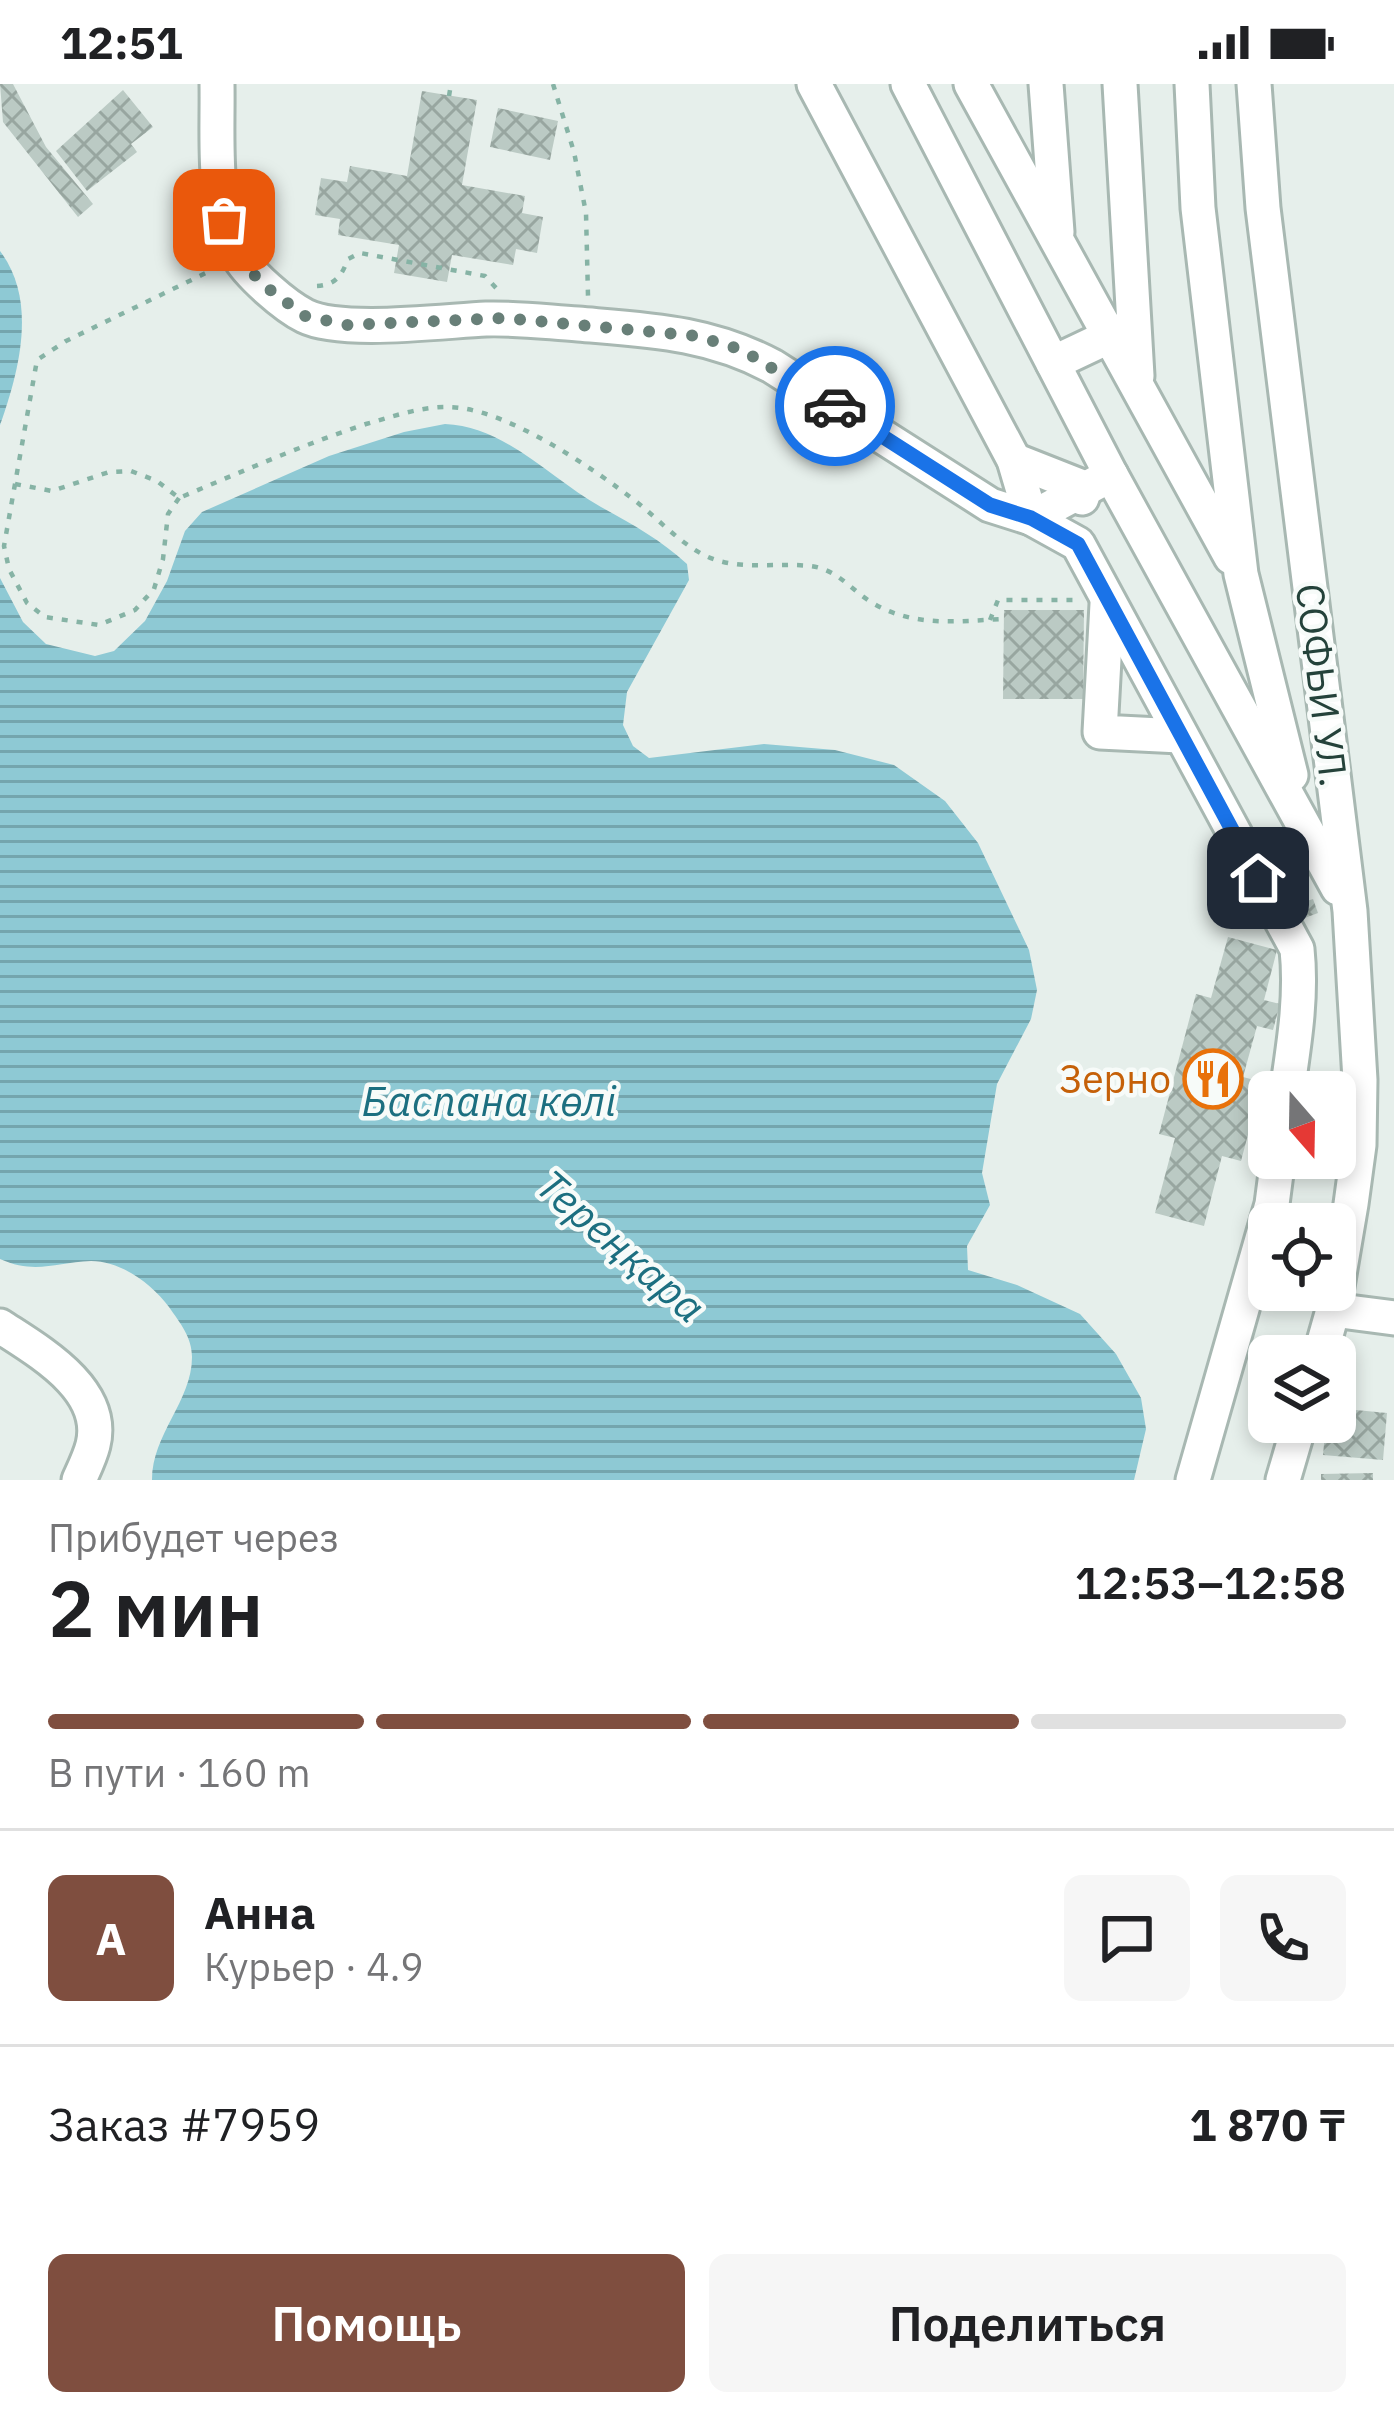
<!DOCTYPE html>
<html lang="ru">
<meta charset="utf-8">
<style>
:root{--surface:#fff;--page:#f6f6f6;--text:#202124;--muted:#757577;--line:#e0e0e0;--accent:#7f4e3f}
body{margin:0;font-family:"IBM Plex Sans",sans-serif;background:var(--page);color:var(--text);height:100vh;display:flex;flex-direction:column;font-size:45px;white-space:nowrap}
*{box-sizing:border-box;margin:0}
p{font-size:39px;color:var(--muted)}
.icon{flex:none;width:66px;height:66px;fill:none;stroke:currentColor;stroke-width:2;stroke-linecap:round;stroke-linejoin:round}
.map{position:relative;height:1396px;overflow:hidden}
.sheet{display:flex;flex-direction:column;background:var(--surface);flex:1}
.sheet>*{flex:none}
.needle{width:78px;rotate:160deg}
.tools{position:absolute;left:1248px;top:987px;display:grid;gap:24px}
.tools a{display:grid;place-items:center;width:108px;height:108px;border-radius:18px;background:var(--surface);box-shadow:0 6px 18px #0003;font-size:60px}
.pin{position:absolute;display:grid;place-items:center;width:102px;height:102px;color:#fff;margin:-51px;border-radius:24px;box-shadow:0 6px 18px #0006}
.courier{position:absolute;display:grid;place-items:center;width:120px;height:120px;margin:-60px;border:9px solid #1a73e8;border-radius:50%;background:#fff;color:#222;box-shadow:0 3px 15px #0007}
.head em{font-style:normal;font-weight:600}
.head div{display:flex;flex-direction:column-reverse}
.head{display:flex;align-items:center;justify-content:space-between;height:204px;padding:0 48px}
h1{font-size:78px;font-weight:600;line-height:90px}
.bar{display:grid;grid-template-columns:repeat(4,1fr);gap:18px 12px;align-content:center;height:144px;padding:0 48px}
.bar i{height:15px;border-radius:9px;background:var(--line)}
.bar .current{background:var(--accent)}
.bar p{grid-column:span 4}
.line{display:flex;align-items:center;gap:30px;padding:0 48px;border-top:3px solid var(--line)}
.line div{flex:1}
.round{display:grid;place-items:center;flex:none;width:126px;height:126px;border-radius:18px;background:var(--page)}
.button{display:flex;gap:24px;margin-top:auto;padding:24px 48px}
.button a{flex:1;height:138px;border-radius:18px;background:var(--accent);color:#fff;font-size:48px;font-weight:600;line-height:138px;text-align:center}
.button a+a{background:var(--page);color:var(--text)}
.status{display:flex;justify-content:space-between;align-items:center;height:84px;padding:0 60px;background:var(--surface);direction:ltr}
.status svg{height:33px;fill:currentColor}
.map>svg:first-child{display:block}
.water{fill:url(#water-rules)}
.building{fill:url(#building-cross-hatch)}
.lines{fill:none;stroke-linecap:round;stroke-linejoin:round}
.minor-casing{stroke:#a8b8b2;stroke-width:39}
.path{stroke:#86b3a5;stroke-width:4.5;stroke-dasharray:6 9;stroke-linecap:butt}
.minor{stroke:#fff;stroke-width:33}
.done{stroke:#687f78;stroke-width:12;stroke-dasharray:0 21.6}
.route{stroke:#1a73e8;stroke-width:15}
.labels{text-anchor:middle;stroke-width:9;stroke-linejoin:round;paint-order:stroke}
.street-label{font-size:39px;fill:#24423a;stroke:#f7fbf9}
.food-label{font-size:39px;fill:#c56008;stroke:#f7fbf9;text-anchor:end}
.water-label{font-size:42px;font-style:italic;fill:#1c6f80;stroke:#f7fbf9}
</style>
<div class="status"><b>12:51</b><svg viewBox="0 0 49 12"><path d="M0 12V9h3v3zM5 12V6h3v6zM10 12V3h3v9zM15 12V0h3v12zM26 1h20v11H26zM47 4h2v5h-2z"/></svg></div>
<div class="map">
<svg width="1394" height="1396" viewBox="0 0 1394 1396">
<defs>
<pattern id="water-rules" width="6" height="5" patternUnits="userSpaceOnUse" patternTransform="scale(3)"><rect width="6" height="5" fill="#8ec9d4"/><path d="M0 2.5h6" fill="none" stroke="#74a5ad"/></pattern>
<pattern id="building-cross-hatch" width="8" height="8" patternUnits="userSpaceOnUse" patternTransform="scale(3)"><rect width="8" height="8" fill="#bbcac4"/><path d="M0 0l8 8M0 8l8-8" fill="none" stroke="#98a6a0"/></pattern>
</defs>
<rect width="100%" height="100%" fill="#e6efeb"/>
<g class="water">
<path d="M0 167C38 217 19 287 0 341Z"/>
<path d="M445 340C505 342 551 395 601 423 632 440 661 456 687 480L689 496 627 608 623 641 633 662 649 674 764 660 835 666 894 681 945 717 978 759 1029 866 1037 906 1031 935 997 1000 982 1089 990 1121 967 1162 968 1186 1017 1201 1080 1230 1116 1270 1141 1314 1146 1345 1134 1396H152C152 1350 192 1317 192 1273 192 1253 180 1239 169 1223 152 1200 121 1177 91 1177 56 1178 36 1191 0 1175V494L23 538 46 560 95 572 114 567 145 537 167 497 185 447 202 428 329 372 404 348Z"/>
</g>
<g class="building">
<polygon points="0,0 13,0 46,63 93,120 78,133 3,38"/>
<polygon points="123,6 153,43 131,60 137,68 87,107 56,67"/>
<polygon points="422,7 477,16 462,101 525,112 522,129 543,133 537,169 516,165 513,181 452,171 447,198 394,189 399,161 338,151 340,135 315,131 321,94 347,98 350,82 407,92"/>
<polygon points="498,24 558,37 550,76 490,63"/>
<polygon points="1004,526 1084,526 1083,615 1003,615"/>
<polygon points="1313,815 1318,829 1294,838 1288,823"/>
<polygon points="1228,853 1277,866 1264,916 1280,920 1273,946 1257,942 1243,993 1262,998 1241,1077 1222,1072 1204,1142 1155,1129 1175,1054 1159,1050 1196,910 1211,914"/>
<polygon points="1335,1324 1387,1329 1383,1376 1323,1371 1326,1338 1335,1338"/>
<polygon points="1373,1389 1373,1396 1321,1396 1321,1390"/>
</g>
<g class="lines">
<defs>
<g id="minor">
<path d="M217 0C218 56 211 120 238 171 248 190 285 222 305 232 341 250 443 237 486 235 517 234 547 238 578 240 648 246 708 248 772 282L990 421 1031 434 1111 391"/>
<path d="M814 0 1014 376 1031 434 1078 460 1297 865C1302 913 1294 960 1287 1008"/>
<polyline points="908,0 1111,391 1338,804"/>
<polyline points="971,0 1231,473"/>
<polyline points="1046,0 1057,148"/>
<polyline points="1120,0 1137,292"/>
<polyline points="1192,0 1198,124 1241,490 1291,691"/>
<polyline points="1254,0 1263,124 1350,827 1360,996 1359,1061 1351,1120 1333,1226 1320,1272"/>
<polyline points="1053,279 1127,244"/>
<polyline points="1014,376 1085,404 1082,414"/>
<polyline points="1107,520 1100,648 1180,652"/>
<polyline points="1333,1226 1394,1234"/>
<path d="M0 1242C38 1267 107 1305 93 1361 90 1373 84 1385 79 1396"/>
<polyline points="1193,1396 1272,1120 1278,1074"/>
<polyline points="1283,1396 1300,1338"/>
</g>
</defs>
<use href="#minor" class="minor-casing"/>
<g class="path">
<polyline points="553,0 574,68 586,129 588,212"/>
<polyline points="449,12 451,0"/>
<path d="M317 202C336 201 342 191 348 175L360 169 485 192 497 205"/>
<path d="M15 400 52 407 109 388 131 387 157 397 179 414C241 388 302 361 366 340 391 333 419 323 446 323 503 322 593 384 638 419 659 436 678 457 702 470 735 488 775 478 810 482 837 485 850 505 871 518 913 544 958 537 1004 535"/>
<polyline points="179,414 168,430 163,475 154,505 135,526 99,541 45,533 27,519 9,485 4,462 37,276 66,257 212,186"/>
<polyline points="990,536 998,516 1078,516"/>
</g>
<use href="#minor" class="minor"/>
</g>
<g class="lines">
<polyline class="done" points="224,136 238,174 265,202 305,232 347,241 504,234 697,252 742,266 835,322"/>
<polyline class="route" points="835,322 990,421 1031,434 1078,460 1258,794"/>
</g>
<defs>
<symbol id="restaurant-ring" viewBox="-11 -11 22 22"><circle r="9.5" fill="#f7fbf9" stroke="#e8710a" stroke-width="1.5"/><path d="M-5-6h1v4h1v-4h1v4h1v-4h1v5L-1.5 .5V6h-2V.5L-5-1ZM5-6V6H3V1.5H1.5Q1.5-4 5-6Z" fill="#e8710a"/></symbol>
</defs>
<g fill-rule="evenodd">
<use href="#restaurant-ring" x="1180" y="962" width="66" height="66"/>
</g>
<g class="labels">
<g class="street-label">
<text transform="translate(1322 601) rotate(83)" y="14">СОФЬИ УЛ.</text>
</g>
<g class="food-label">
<text x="1171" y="1009">Зерно</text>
</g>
<g class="water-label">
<text x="489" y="1032">Баспана көлі</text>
<text transform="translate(621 1162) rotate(41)" y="15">Тереңқара</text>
</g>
</g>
</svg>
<div class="tools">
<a><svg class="needle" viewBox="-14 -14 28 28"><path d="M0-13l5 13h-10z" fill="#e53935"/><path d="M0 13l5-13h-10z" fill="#757577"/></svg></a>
<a><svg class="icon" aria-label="locate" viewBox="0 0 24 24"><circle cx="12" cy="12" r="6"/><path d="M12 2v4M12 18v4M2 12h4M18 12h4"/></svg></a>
<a><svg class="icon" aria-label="layers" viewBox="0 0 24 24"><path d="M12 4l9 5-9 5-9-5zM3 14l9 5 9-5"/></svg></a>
</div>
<div class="pin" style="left:224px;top:136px;background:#ea580c"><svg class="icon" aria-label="bag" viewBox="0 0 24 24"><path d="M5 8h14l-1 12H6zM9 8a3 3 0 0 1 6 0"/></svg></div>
<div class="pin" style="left:1258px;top:794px;background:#1f2937"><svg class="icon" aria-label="home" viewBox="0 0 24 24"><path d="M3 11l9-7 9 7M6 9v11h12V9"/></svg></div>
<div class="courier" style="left:835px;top:322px"><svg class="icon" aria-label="car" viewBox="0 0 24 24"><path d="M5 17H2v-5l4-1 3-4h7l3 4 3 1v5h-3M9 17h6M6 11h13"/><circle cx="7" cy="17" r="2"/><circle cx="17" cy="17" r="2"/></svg></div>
</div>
<section class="sheet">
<div class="head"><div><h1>2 мин</h1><p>Прибудет через</p></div><em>12:53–12:58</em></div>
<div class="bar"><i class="current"></i><i class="current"></i><i class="current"></i><i></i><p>В пути · 160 m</p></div>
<div class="line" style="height:216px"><b class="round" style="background:var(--accent);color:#fff">А</b><div><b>Анна</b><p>Курьер · 4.9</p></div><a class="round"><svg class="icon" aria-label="chat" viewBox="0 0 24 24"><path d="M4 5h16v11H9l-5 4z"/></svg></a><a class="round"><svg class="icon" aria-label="phone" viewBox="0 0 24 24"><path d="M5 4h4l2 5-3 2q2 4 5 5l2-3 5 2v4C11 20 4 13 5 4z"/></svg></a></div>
<div class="line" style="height:156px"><div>Заказ #7959</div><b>1 870 ₸</b></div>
<div class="button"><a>Помощь</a><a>Поделиться</a></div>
</section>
